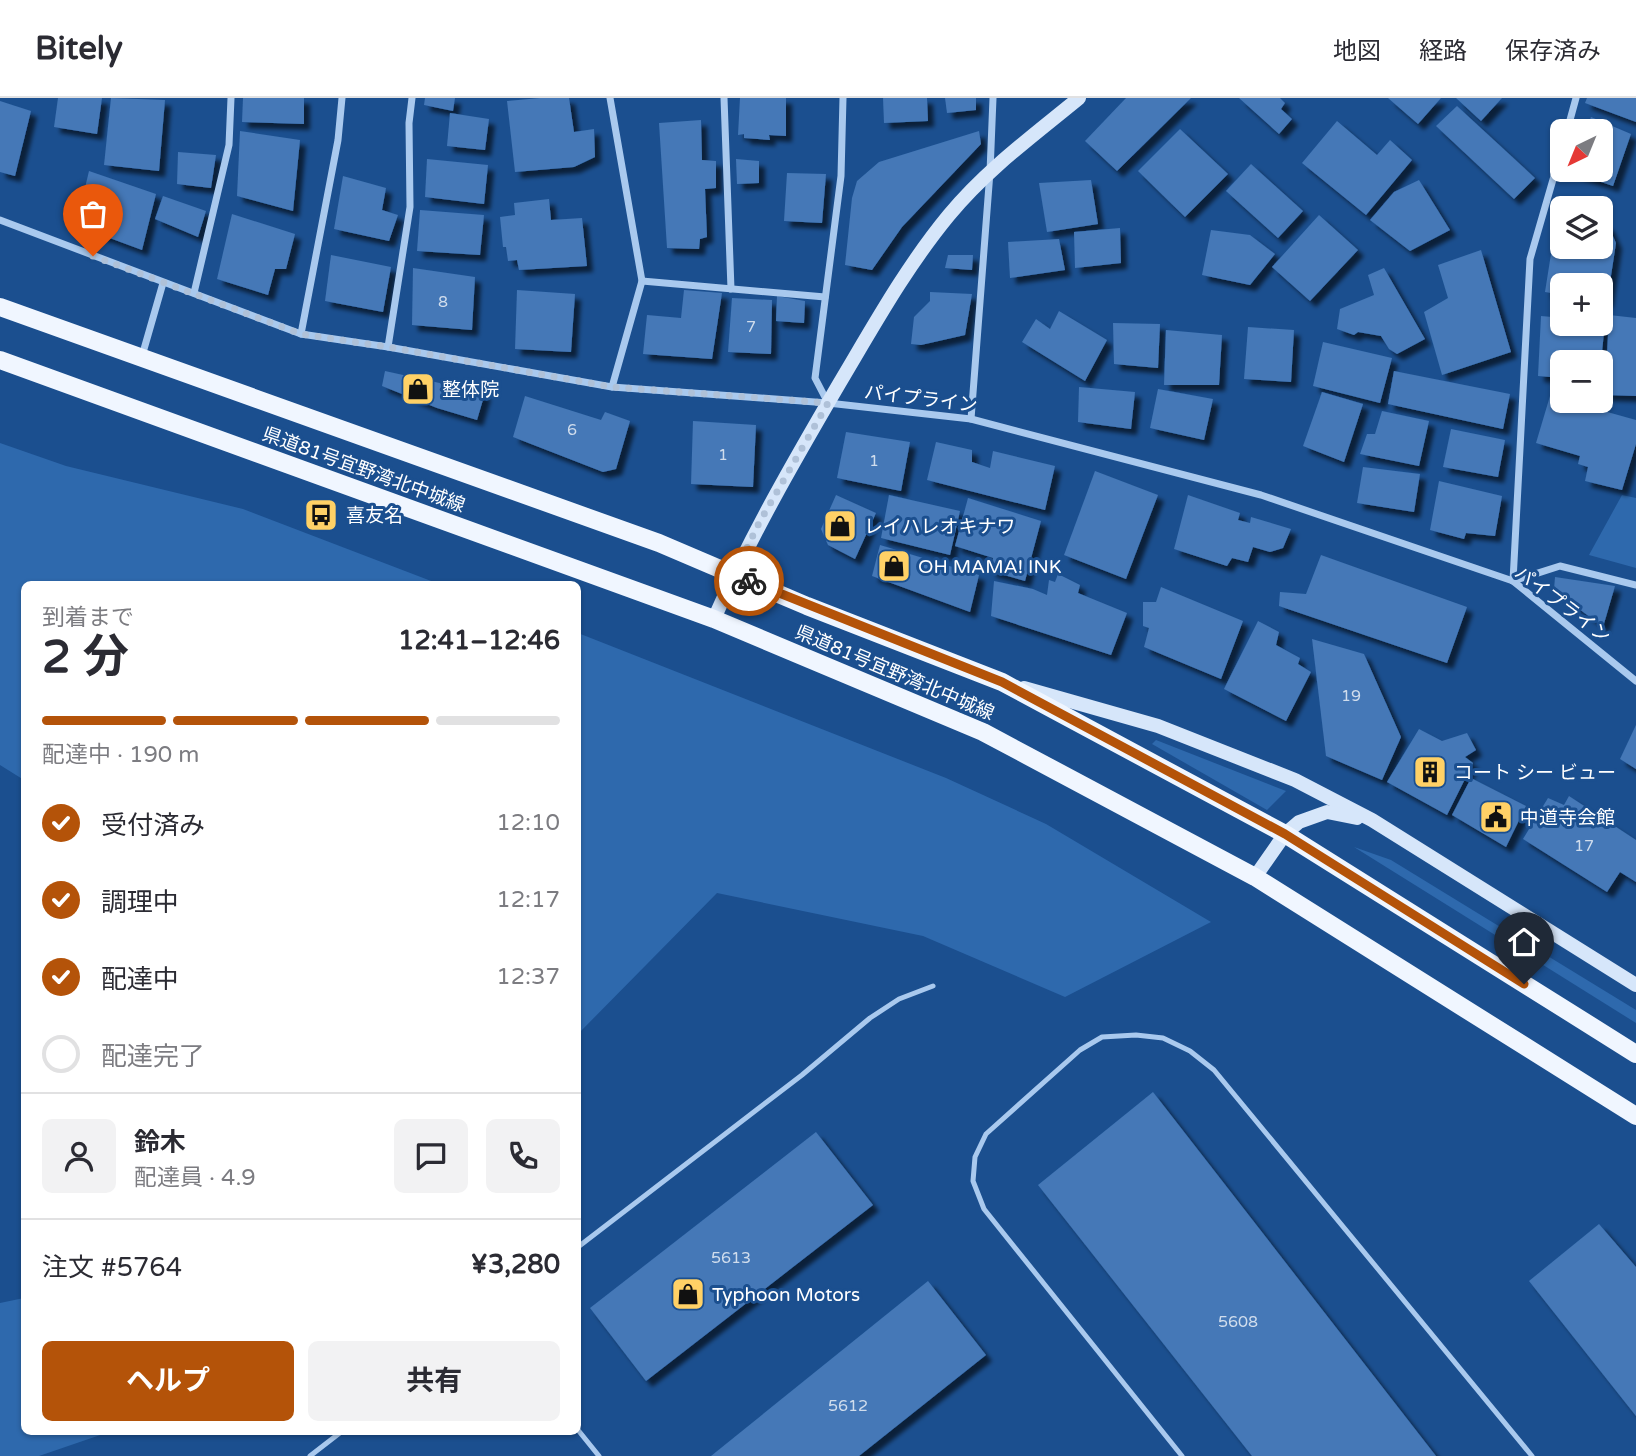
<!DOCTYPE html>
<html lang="ja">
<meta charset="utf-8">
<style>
:root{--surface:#fff;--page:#f2f2f3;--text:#2b2b33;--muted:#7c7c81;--line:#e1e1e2;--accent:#b45309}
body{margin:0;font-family:"Varela Round","Noto Sans JP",sans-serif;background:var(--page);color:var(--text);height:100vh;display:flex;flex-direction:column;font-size:26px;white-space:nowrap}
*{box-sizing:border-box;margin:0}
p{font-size:23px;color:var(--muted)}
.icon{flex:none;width:38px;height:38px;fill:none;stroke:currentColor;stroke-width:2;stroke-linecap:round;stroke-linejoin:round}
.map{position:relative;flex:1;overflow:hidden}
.panel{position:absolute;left:21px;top:483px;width:560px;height:854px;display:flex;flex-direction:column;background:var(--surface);border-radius:10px;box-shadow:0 2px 5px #0004}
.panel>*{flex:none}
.needle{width:46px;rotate:223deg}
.tools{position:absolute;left:1550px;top:21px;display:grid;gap:14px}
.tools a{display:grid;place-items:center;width:63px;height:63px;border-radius:10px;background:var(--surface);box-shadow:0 2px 5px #0004;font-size:35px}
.pin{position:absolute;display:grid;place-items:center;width:60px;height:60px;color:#fff;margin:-72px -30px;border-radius:50% 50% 50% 0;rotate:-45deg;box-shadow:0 0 7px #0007}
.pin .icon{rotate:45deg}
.courier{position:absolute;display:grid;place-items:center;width:70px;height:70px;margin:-35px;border:5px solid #b45309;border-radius:50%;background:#fff;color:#222;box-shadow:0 2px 9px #0007}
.summary em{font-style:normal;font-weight:700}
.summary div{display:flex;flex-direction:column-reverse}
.summary{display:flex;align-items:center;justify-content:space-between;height:119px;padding:0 21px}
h1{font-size:46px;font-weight:700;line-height:52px}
.bar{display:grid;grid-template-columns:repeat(4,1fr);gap:10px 7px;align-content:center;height:84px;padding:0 21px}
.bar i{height:9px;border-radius:5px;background:var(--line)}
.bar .on{background:var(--accent)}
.bar p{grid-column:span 4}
.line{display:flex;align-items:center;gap:18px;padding:0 21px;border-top:2px solid var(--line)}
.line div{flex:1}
.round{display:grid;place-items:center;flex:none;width:74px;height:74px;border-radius:10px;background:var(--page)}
ol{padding:0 21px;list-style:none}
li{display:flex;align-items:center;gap:21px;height:77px}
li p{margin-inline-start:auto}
li .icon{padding:7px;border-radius:50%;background:var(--accent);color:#fff;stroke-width:4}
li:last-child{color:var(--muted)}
li i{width:38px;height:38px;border:4px solid var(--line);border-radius:50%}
.primary-button{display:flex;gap:14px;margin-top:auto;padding:14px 21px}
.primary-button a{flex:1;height:80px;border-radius:10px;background:var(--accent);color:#fff;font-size:28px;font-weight:700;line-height:80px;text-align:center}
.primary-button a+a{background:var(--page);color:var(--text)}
header{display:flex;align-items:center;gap:42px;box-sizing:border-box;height:98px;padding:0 35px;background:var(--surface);border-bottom:2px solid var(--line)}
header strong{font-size:33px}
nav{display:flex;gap:38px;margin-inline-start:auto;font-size:24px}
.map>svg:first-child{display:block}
.green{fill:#2e69ad}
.building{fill:#4478b7;filter:url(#shadow)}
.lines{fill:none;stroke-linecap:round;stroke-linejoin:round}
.lane{stroke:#a9c9ee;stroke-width:5}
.street{stroke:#a9c9ee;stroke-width:7}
.secondary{stroke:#d6e6fa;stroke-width:14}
.primary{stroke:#f0f6ff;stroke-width:18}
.done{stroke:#afc1d8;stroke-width:7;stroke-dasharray:0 12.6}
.route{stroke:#b45309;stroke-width:9}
.labels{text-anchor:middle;stroke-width:6;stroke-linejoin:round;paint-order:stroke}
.number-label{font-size:16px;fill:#d0dded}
.poi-label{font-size:19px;fill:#fff;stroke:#1b4f8f;text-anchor:start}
.street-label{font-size:19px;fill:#fff;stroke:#1b4f8f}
</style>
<header>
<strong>Bitely</strong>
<nav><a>地図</a><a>経路</a><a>保存済み</a></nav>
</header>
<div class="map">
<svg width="1636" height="1358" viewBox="0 0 1636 1358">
<defs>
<filter id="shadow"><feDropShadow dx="6" dy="6" stdDeviation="2" flood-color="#0009"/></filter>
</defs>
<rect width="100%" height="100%" fill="#1b4f8f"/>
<g class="green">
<polygon points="0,345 66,368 243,411 439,486 24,486 24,682 0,667"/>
<polygon points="1622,397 1636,400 1636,470 1589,457"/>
<polygon points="578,535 946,680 1046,726 1211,824 1065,899 923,838 717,795 578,936"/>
<polygon points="1156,642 1286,693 1267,712 1152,646"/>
<polygon points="1354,749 1391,762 1636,912 1636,925"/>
<polygon points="24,1200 24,1334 109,1334 39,1358 0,1358 0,1205"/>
</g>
<g class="building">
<polygon points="58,0 102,0 97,36 54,29"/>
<polygon points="111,0 165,2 159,73 104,67"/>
<polygon points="243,0 304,0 304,26 242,24"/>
<polygon points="425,0 455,0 453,13 424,7"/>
<polygon points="540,0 569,0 574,34 594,31 595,59 574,69 515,74 507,3"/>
<polygon points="740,0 786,0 786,38 769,37 770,42 744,40 744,36 738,37"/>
<polygon points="883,0 927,0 928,23 884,25"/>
<polygon points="945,0 976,0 976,12 947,15"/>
<polygon points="1126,0 1191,0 1117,73 1085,43"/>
<polygon points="1239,0 1280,0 1285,5 1281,11 1292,21 1279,36"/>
<polygon points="1388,0 1441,0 1418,26"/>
<polygon points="1456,0 1502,0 1481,23"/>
<polygon points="1587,0 1636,0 1636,24 1585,5"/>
<polygon points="0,3 31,13 15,78 0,74"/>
<polygon points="1457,8 1535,80 1514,101 1436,28"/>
<polygon points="450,15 489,21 485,52 447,48"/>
<polygon points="1591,19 1631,36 1613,88 1571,74 1572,72 1601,72 1601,33 1586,33"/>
<polygon points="701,22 702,62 716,63 716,90 705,91 707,139 700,141 699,151 667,150 659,25"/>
<polygon points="1337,23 1377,57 1390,42 1412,62 1366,117 1302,65"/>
<polygon points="1180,31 1228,76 1185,119 1138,73"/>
<polygon points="240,33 300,42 293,113 237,98"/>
<polygon points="979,33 981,46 902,129 872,172 845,167 852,100 857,83 879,64"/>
<polygon points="178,54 216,57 211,90 177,86"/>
<polygon points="427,61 488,67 484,106 425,99"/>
<polygon points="736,61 759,63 759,85 737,86"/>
<polygon points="1251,66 1303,113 1278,140 1226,93"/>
<polygon points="89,73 156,96 142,152 88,132 94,104 83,98"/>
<polygon points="787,75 826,76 822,125 784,123"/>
<polygon points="343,78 386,90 382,112 398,117 389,143 334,131"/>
<polygon points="1091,82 1098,126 1047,134 1039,85"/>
<polygon points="1419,82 1450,132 1410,153 1370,122 1394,94"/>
<polygon points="163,98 206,113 198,139 155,121"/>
<polygon points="549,101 551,122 582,120 587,168 519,172 517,162 508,163 506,149 503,149 500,119 515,117 514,105"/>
<polygon points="420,112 484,117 480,157 417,153"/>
<polygon points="232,116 295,136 286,171 275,171 268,197 217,181"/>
<polygon points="1319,117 1358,152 1310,203 1272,169"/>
<polygon points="1557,118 1563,120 1563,149 1601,149 1601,126 1608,127 1616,145 1607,204 1601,203 1601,187 1563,187 1563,197 1545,194"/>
<polygon points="1120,130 1121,165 1075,170 1074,134"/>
<polygon points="1211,132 1250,137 1275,156 1250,187 1202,177"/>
<polygon points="1059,141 1065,172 1010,180 1008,144"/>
<polygon points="1481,152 1511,254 1442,277 1424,214 1448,200 1438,167"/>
<polygon points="331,157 391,169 383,214 325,203"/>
<polygon points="948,157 973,157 972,172 945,170"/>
<polygon points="413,170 475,179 472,232 412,227"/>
<polygon points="1384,170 1425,241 1397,256 1389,251 1381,238 1358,234 1354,237 1337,231 1340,211 1374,197 1368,177"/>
<polygon points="517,192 575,196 571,254 515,251"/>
<polygon points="684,192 722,195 712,261 643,256 647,217 681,220"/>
<polygon points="930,194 972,196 965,237 921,247 911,246 914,219 930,203"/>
<polygon points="777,198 805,203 804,225 776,223"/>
<polygon points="732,200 772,202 771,256 728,254"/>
<polygon points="1059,213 1107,242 1085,283 1022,244 1036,221 1050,231"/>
<polygon points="1609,217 1636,220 1636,298 1605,297"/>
<polygon points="1541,218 1563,220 1563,226 1601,226 1601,223 1605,224 1601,264 1563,264 1563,280 1538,278"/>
<polygon points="1113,225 1160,226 1158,270 1114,266"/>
<polygon points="1248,229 1294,232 1291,284 1244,281"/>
<polygon points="1166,232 1222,237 1219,287 1164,287"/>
<polygon points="1323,244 1392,260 1380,305 1313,288"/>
<polygon points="385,273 485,295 477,322 437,310 382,288"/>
<polygon points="1394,273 1510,296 1503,331 1388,306"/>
<polygon points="1079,289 1135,294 1131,331 1078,324"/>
<polygon points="1158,291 1213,301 1204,342 1150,330"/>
<polygon points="1322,294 1363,306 1344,364 1303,348"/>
<polygon points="525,298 601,322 605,314 630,323 616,371 603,374 513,339"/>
<polygon points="1550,298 1636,322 1636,346 1622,392 1585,383 1588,369 1578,366 1580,358 1536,345"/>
<polygon points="1382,313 1429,323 1419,368 1360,356 1367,336 1375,336"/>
<polygon points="693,323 756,327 753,389 691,386"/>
<polygon points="1451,331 1505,342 1498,379 1443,369"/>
<polygon points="846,334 910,344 901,393 837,380"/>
<polygon points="936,344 972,352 972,364 990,370 993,353 1055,368 1045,412 927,382"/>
<polygon points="1363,369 1420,376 1414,414 1357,405"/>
<polygon points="1095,373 1158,397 1126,481 1064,457"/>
<polygon points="1439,383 1502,398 1495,438 1466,435 1464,441 1430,432"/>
<polygon points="836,397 876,415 855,461 828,447 821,431"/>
<polygon points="889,397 960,413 950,457 881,440"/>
<polygon points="1188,397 1240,415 1238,422 1250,425 1251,419 1291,431 1283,450 1270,454 1253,449 1248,464 1232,460 1227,468 1174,451"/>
<polygon points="968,400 1041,423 1025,483 990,473 993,460 955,448"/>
<polygon points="880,447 979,477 970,514 872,478"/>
<polygon points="1321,457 1467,509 1447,565 1279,508 1280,494 1306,496"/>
<polygon points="1058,476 1080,487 1078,495 1127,515 1111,557 991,518 994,483 1033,491 1047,497 1049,482 1055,484"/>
<polygon points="1555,479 1615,488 1603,529 1554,492"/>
<polygon points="1161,489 1243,523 1221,581 1144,549 1149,530 1143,528 1143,504 1156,504"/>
<polygon points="1258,523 1279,534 1276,547 1300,560 1298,566 1311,574 1286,623 1224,591"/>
<polygon points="1312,541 1364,556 1401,639 1382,682 1326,658"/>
<polygon points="1636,627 1636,671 1620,661"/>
<polygon points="1419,631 1442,643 1467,635 1476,652 1465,659 1473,665 1447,717 1387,684"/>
<polygon points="1471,680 1526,708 1506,749 1452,717"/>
<polygon points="1569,698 1636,742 1636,784 1620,774 1607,794 1523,741 1548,700 1564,707"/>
<polygon points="1153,994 1436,1358 1252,1358 1038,1087"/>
<polygon points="816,1034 873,1107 646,1283 590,1210"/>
<polygon points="1599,1126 1636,1169 1636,1318 1529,1183"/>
<polygon points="928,1183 986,1257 859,1358 711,1358"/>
</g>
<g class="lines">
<g class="lane">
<polyline points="578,1149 802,977 870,920 899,901 933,888"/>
<polyline points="578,1332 599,1358"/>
<polyline points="310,1358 341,1334"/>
<polyline points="1182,1358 984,1111 973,1083 975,1059 986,1036 1080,952 1102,939 1136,937 1163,940 1190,953 1214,972 1532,1358"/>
</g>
<g class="street">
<polyline points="610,0 642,183 612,289"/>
<polyline points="724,0 731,191"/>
<polyline points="1567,33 1576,0"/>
<polyline points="1563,47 1530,161 1513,483 1560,468 1636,487"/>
<polyline points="0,122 301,236 388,249 612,289 828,305 971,321 1261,397 1513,483 1636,583"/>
<polyline points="642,183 825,199"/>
<polyline points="194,195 229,47 231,0"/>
<polyline points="301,236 338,42 342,0"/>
<polyline points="388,249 410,109 409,25 412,0"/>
<polyline points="142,258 163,185"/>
<polyline points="828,305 815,280 841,78 843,0"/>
<polyline points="971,321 990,74 993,0"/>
</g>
<g class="secondary">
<path d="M714 521C750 439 794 363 839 286 873 229 906 169 949 117 986 72 1034 37 1079 0"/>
<polyline points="1024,590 1158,628 1295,682 1372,722 1636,887"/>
<polyline points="1255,779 1285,736 1299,724 1327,714 1357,720"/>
</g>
<g class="primary">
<polyline points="0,209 659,445 807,508 1002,584 1285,736 1636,956"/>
<polyline points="0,262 714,521 983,634 1255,779 1636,1018"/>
</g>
</g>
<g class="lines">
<polyline class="done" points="93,158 301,236 388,249 612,289 828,305 759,425 734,477 749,483"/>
<polyline class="route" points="749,483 1002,584 1285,736 1524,886"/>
</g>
<defs>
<symbol id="shop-square" viewBox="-11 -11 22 22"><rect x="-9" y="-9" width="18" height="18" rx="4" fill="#ffd166" stroke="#1b4f8f"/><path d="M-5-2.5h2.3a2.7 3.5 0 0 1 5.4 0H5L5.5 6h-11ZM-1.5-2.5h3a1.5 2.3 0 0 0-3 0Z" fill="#111"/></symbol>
<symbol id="bus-square" viewBox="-11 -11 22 22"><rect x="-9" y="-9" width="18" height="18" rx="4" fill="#ffd166" stroke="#1b4f8f"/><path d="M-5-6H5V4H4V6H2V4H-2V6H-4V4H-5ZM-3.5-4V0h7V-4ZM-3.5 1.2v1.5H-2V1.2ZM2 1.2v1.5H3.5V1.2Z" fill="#111"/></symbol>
<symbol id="building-square" viewBox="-11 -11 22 22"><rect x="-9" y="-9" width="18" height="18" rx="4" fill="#ffd166" stroke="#1b4f8f"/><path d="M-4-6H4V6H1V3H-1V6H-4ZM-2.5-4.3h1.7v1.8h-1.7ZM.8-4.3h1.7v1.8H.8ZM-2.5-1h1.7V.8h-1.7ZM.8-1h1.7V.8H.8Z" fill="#111"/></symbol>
<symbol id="civic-square" viewBox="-11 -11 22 22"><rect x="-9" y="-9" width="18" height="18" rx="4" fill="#ffd166" stroke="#1b4f8f"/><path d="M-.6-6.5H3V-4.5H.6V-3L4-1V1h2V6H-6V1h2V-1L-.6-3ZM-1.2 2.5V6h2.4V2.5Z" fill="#111"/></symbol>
</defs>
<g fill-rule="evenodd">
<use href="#shop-square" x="399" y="272" width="38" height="38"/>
<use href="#bus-square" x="302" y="398" width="38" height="38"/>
<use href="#shop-square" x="821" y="409" width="38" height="38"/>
<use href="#shop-square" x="875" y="449" width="38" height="38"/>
<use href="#building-square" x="1411" y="655" width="38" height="38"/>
<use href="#civic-square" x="1477" y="700" width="38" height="38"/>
<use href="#shop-square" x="669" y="1177" width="38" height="38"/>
</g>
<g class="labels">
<g class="number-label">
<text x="443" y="209">8</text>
<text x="751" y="234">7</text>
<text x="572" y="337">6</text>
<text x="723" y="362">1</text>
<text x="874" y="368">1</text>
<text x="1351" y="603">19</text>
<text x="1584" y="753">17</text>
<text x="731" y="1165">5613</text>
<text x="1238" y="1229">5608</text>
<text x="848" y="1313">5612</text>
</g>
<g class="poi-label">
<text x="442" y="298">整体院</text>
<text x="346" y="424">喜友名</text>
<text x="864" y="435">レイハレオキナワ</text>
<text x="918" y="475">OH MAMA! INK</text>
<text x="1454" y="681">コート シー ビュー</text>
<text x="1520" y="726">中道寺会館</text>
<text x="712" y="1203">Typhoon Motors</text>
</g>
<g class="street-label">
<text transform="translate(921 300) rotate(7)" y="7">パイプライン</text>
<text transform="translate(364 371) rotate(20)" y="7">県道81号宜野湾北中城線</text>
<text transform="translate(1563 506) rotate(37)" y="7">パイプライン</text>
<text transform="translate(895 574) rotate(23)" y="7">県道81号宜野湾北中城線</text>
</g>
</g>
</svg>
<div class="tools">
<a><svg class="needle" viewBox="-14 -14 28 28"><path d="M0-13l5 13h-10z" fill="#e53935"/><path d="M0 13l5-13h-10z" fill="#7c7c81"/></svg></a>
<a><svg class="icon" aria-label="layers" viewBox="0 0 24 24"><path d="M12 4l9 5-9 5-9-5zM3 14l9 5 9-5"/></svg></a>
<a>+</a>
<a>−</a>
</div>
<div class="pin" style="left:93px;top:158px;background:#ea580c"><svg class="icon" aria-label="bag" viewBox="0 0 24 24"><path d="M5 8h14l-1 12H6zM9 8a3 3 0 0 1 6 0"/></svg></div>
<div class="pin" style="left:1524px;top:886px;background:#1f2937"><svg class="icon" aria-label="home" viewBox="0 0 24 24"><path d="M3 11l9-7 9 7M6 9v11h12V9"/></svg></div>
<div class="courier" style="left:749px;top:483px"><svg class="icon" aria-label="bike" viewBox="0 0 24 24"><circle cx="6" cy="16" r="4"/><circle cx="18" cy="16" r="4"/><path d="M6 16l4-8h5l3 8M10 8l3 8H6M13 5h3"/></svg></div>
<section class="panel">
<div class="summary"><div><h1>2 分</h1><p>到着まで</p></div><em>12:41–12:46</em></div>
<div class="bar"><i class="on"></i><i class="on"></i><i class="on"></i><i></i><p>配達中 · 190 m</p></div>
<ol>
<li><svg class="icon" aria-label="check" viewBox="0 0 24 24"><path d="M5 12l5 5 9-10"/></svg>受付済み<p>12:10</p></li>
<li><svg class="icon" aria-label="check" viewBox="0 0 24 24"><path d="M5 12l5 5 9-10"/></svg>調理中<p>12:17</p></li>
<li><svg class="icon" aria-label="check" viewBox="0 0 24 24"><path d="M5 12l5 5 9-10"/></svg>配達中<p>12:37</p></li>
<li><i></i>配達完了</li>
</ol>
<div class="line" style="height:126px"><a class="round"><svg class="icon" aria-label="person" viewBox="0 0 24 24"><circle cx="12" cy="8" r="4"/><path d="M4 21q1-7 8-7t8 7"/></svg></a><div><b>鈴木</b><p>配達員 · 4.9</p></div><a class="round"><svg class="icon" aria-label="chat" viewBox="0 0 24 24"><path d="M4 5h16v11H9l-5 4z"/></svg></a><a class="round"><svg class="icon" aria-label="phone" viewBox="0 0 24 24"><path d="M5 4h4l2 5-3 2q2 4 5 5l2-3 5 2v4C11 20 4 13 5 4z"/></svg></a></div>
<div class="line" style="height:91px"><div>注文 #5764</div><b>¥3,280</b></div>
<div class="primary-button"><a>ヘルプ</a><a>共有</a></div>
</section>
</div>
